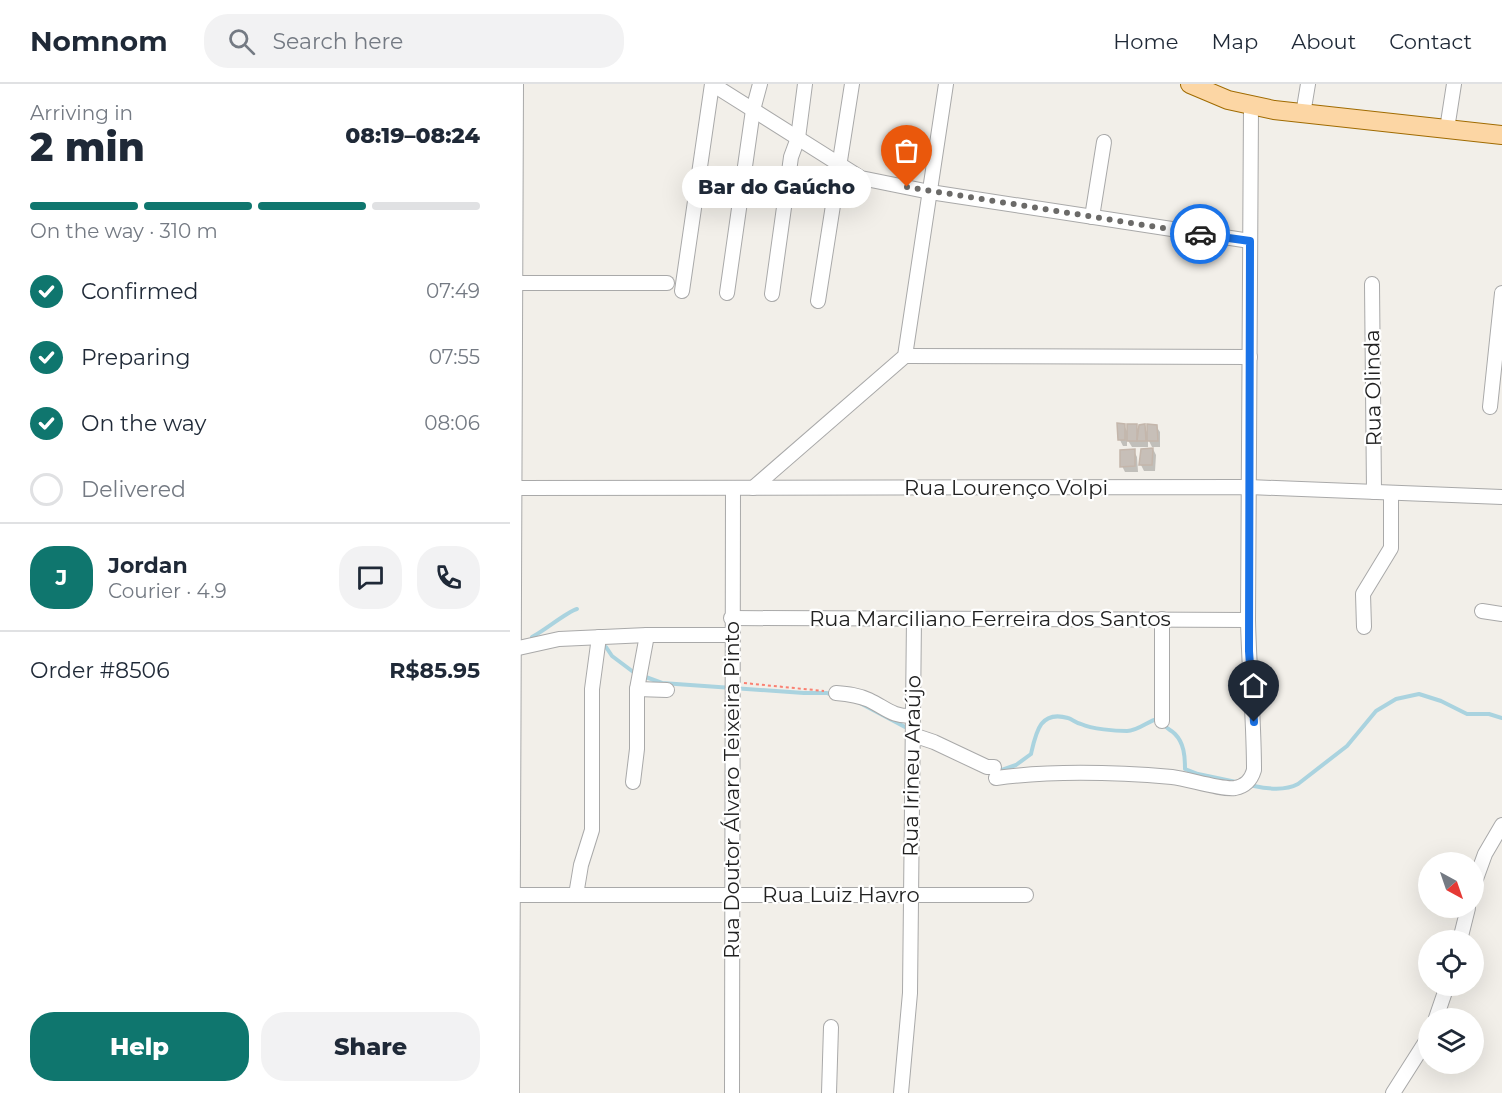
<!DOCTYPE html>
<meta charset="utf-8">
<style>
:root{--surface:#fff;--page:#f2f2f3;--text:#1f2937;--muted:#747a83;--line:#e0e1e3;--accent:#0f766e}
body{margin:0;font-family:Montserrat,sans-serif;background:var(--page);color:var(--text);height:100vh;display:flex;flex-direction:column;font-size:22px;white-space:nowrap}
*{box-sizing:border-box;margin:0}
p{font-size:20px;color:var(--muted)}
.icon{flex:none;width:33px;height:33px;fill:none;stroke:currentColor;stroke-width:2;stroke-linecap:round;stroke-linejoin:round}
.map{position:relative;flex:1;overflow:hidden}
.drawer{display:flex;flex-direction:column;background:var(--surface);width:510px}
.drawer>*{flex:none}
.needle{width:39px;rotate:140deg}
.controls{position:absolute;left:908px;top:768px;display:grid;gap:12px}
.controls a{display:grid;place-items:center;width:66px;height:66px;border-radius:50%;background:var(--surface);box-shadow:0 6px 24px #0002;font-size:30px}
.pin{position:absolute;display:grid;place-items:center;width:51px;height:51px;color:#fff;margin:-62px -26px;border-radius:50% 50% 50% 0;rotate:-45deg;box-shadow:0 0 6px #0007}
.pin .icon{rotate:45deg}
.courier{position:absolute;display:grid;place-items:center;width:60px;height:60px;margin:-30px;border:4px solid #1a73e8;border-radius:50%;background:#fff;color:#222;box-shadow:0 2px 8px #0007}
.bubble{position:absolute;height:42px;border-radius:21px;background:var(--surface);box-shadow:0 6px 24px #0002;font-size:20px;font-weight:800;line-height:42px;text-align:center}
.head em{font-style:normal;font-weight:800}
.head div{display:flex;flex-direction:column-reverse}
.head{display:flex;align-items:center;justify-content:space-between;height:102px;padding:0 30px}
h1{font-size:39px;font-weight:800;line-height:45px}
.bar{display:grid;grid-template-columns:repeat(4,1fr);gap:9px 6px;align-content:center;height:72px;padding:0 30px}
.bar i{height:8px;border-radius:4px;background:var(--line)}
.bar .selected{background:var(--accent)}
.bar p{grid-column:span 4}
.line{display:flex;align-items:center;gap:15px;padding:0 30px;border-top:2px solid var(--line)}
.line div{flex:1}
.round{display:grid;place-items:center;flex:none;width:63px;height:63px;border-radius:24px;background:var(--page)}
ol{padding:0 30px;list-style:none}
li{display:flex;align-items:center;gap:18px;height:66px}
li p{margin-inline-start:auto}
li .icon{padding:6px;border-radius:50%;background:var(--accent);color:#fff;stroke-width:4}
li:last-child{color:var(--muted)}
li i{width:33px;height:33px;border:3px solid var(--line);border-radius:50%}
.primary-button{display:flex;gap:12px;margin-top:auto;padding:12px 30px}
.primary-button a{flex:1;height:69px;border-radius:24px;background:var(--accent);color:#fff;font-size:24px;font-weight:800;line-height:69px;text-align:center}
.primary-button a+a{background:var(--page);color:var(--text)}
header{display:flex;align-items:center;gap:36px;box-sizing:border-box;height:84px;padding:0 30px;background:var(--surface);border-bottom:2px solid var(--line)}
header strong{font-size:28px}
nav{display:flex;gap:33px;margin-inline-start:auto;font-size:21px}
.search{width:420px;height:54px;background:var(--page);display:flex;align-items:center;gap:15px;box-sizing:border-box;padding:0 21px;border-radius:24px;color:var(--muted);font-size:22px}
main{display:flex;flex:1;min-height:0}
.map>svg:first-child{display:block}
.shadow{fill:#0003}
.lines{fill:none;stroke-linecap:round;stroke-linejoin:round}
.stream{stroke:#aad3df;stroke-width:4}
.building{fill:#c7bfb8;stroke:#c4b6ab;stroke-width:1.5}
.minor-casing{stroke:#a9a9a9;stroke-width:16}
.major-casing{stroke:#a06b00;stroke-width:20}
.path{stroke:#fa8072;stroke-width:2;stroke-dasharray:3 3;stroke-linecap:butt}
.minor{stroke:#fff;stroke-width:14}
.major{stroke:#fcd6a4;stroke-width:18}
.done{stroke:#6b6a68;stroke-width:6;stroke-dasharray:0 10.8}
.route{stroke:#1a73e8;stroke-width:8}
.labels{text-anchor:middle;stroke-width:4.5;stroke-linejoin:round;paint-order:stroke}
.street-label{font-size:21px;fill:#222;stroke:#fff}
</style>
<header>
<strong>Nomnom</strong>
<div class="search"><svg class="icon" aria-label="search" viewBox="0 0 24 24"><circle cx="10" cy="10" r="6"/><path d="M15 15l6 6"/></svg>Search here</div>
<nav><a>Home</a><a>Map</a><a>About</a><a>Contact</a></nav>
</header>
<main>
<section class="drawer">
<div class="head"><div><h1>2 min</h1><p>Arriving in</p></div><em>08:19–08:24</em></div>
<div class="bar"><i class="selected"></i><i class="selected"></i><i class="selected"></i><i></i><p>On the way · 310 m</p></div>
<ol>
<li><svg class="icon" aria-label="check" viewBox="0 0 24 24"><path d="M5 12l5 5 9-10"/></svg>Confirmed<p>07:49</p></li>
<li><svg class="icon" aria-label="check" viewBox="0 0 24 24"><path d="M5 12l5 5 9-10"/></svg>Preparing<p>07:55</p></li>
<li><svg class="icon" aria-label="check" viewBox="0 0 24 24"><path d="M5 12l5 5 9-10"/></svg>On the way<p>08:06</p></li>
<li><i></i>Delivered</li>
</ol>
<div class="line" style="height:108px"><b class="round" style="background:var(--accent);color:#fff">J</b><div><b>Jordan</b><p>Courier · 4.9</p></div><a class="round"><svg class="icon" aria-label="chat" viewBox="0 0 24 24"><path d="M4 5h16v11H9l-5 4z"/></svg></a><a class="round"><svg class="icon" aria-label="phone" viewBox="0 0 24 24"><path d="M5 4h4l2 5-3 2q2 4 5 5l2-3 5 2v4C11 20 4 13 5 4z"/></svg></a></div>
<div class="line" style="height:78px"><div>Order #8506</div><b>R$85.95</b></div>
<div class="primary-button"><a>Help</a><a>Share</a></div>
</section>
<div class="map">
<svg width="992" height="1009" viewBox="0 0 992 1009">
<rect width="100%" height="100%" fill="#f2efe9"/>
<g class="shadow">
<polygon points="614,341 618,349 626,342 630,348 634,342 638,350 646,342 650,348 650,363 642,363 638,355 638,363 622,363 617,355 617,362 613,362 610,356"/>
<polygon points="643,365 646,371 645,387 634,387 631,381 633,366"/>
<polygon points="624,367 627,373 628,388 615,388 612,382"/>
</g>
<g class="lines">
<g class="stream">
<path d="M22 553C34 547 58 527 67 525"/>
<polyline points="96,563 102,572 126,590"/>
<polyline points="133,592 152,599 294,609 317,609 324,612"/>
<polyline points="348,618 395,643"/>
<path d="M653 639C657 646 660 645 665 650 674 659 675 672 675 685L688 690 726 698"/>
<path d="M489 687 506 681 521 670C526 648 530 626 558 634 562 635 566 639 571 640 582 645 605 647 617 647 628 647 638 637 647 635"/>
<path d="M744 702C758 705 775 707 788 700L837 662 866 627 886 615 909 610 931 617 957 630H979L992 634"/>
</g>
</g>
<g class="building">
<polygon points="607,339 615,340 615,356 608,356"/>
<rect x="617" y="340" width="10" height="17"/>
<polygon points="635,340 636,357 627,357 629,341"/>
<polygon points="637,340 647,341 648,357 637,357"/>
<polygon points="643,364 642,381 629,381 631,365"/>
<polygon points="625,365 625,382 610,383 610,366"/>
</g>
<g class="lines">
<defs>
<g id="minor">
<polyline points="202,0 351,94 420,108 740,157"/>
<polyline points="793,30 798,0"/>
<polyline points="937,45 944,0"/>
<polyline points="582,133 594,58"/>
<polyline points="0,199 157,199"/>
<polyline points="862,200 864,408"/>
<polyline points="172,207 202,0"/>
<polyline points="217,209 243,26 250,0"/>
<polyline points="262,210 281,73 288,54 295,0"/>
<polyline points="308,217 342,0"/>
<polyline points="395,272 740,273"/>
<polyline points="980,323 992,209"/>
<polyline points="0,404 739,403 992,413"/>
<polyline points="243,404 395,272 436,0"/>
<polyline points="972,527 992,530"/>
<polyline points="221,534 738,536"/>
<polyline points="652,535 652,637"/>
<polyline points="854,543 853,510 881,464 881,409"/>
<polyline points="4,565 49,555 137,551 222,551"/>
<polyline points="127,605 157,606"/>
<path d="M326 609C338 610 348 611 359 616 376 624 382 633 403 632"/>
<polyline points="403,651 424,658 477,683 484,683"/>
<path d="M486 694C544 686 603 688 662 693 679 695 711 706 725 704 736 702 741 696 744 686 744 636 739 586 738 536L741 22"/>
<polyline points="123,698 127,665 127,605 137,551"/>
<polyline points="963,803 975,770 992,741"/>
<polyline points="3,811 516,811"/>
<polyline points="66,811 71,781 82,746 82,605 89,553"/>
<polyline points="950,856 958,824"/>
<polyline points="926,934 937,902"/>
<polyline points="2,1009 6,0"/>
<polyline points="222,1009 223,404"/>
<polyline points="319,1009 321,943"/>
<polyline points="391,1009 400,909 404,534"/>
<polyline points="883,1009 918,954"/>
</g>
<polyline id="major" points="680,0 718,16 764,26 992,51"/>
</defs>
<use href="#minor" class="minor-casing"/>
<use href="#major" class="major-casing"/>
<polyline class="path" points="234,599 314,607"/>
<use href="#minor" class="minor"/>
<use href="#major" class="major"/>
</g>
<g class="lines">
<polyline class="done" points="397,103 690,150"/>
<polyline class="route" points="690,150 740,157 739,567 744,638"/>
</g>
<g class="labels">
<g class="street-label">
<text transform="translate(863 304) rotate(-91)" y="7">Rua Olinda</text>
<text x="496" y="411">Rua Lourenço Volpi</text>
<text x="480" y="542">Rua Marciliano Ferreira dos Santos</text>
<text transform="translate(402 682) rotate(-89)" y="7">Rua Irineu Araújo</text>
<text transform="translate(222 706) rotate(-90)" y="7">Rua Doutor Álvaro Teixeira Pinto</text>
<text x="331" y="818">Rua Luiz Havro</text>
</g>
</g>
</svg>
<div class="controls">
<a><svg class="needle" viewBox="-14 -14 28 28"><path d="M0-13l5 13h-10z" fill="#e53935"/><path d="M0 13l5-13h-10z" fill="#747a83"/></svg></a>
<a><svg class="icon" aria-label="locate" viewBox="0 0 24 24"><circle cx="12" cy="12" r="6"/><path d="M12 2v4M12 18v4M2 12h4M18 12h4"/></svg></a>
<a><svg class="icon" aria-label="layers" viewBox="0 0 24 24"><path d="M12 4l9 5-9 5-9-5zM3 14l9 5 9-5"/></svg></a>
</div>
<div class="pin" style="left:397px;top:103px;background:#ea580c"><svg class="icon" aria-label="bag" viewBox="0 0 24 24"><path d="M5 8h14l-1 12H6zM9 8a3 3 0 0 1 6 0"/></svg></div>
<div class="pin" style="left:744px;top:638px;background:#1f2937"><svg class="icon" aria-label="home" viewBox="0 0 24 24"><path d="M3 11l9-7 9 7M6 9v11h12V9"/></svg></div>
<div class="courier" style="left:690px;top:150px"><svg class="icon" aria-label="car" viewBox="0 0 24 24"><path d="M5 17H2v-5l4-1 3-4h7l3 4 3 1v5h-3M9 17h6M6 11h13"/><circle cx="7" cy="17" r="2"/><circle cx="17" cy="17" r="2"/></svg></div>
<div class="bubble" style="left:172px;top:82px;width:189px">Bar do Gaúcho</div>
</div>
</main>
